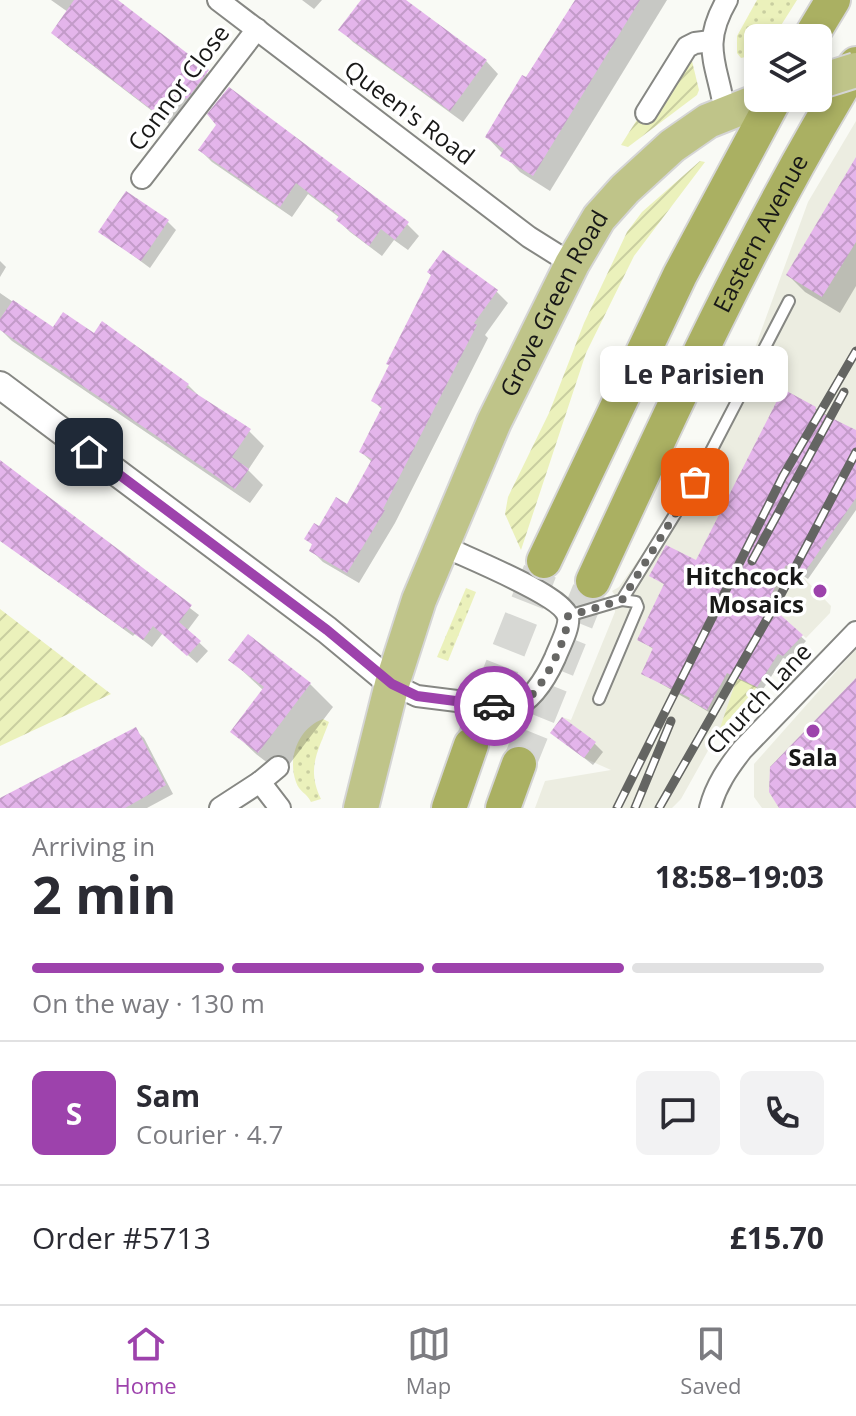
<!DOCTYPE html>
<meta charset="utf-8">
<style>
:root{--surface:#fff;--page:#f2f2f3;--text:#2b2b33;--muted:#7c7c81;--line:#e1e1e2;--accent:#9d42ac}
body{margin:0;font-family:"Open Sans",sans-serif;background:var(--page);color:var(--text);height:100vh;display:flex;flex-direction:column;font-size:30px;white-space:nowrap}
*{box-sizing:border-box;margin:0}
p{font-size:26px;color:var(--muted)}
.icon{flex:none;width:44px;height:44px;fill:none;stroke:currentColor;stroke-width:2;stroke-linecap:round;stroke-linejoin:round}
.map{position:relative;height:808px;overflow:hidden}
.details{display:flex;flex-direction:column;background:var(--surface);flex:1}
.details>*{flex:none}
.controls{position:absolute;left:744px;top:24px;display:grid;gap:16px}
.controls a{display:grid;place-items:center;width:88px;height:88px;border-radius:12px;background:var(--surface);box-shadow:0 4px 12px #0003;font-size:40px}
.pin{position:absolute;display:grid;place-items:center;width:68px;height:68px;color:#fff;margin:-34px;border-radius:16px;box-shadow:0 4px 12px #0006}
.courier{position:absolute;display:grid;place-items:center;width:80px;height:80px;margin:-40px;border:6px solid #9d42ac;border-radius:50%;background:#fff;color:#222;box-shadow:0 2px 10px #0007}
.bubble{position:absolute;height:56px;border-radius:12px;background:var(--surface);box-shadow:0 4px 12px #0003;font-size:26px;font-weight:700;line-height:56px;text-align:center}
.overview em{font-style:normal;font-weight:700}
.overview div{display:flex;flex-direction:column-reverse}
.overview{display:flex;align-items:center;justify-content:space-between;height:136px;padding:0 32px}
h1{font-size:52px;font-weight:700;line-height:60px}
.bar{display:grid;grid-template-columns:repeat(4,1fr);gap:12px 8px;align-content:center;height:96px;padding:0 32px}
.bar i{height:10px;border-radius:6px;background:var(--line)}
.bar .active{background:var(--accent)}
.bar p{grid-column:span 4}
.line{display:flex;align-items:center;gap:20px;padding:0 32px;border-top:2px solid var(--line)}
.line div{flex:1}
.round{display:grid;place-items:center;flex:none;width:84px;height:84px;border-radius:12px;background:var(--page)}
.dock{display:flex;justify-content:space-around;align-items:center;height:112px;border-top:2px solid var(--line);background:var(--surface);font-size:22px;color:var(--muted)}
.dock a{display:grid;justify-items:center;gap:4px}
.dock .active{color:var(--accent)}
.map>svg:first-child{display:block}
.built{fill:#ecede1}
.grass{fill:url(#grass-dots)}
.garden{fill:url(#garden-furrows)}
.shadow{fill:#0003}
.building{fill:url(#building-cross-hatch)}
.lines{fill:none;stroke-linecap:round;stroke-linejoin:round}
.trunk-tunnel{stroke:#d7d8d4;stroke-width:34;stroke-dasharray:34 17;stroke-linecap:butt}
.service-casing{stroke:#868783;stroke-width:14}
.minor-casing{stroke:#868783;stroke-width:24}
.tertiary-casing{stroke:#868783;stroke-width:30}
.primary-casing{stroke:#d5d5d5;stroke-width:38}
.trunk-casing{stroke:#d5d5d5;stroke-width:38}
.service{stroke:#fff;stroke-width:10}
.minor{stroke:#fff;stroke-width:20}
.tertiary{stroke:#fff;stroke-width:26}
.primary{stroke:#bfc489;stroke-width:34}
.trunk{stroke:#aab062;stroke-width:34}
.rail-casing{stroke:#646562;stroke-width:9}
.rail{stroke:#fff;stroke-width:6;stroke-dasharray:18;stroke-linecap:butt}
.primary-bridge-casing{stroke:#d5d5d5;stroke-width:38;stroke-linecap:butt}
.primary-bridge{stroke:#bfc489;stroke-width:34}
.done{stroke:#676765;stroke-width:8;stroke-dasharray:0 14.4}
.route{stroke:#9d42ac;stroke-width:10}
.poi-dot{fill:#9d42ac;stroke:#fff;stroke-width:3}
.labels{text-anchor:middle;stroke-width:7;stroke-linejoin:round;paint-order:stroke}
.street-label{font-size:24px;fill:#181817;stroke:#fff}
.poi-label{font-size:24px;font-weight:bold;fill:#181817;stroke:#fff;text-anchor:end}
</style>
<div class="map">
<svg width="856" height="808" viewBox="0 0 856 808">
<defs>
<pattern id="grass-dots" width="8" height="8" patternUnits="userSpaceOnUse" patternTransform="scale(2)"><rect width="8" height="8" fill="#ebf1bb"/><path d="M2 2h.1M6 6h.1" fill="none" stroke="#c9cea0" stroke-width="1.8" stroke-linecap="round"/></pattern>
<pattern id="garden-furrows" width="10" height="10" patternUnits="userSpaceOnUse" patternTransform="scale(2)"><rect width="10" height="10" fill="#ebf1bb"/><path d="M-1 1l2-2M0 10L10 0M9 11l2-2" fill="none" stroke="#c9cea0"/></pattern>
<pattern id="building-cross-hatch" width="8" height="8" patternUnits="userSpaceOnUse" patternTransform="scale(2)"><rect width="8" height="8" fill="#e4b5eb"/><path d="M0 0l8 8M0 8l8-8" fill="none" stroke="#c39bc9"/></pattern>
</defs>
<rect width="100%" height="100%" fill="#f9faf5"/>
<g class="built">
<polygon points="856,121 856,470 802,576 831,606 830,613 806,638 780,615 778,654 756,688 719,731 681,799 672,808 535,808 545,781 611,770 584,758 550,733 562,717 571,720 615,612 616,597 612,591 619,587 696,478 748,367 808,202"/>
<polygon points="856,649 856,808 762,808 754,797 754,764"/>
</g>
<g class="grass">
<polygon points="757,0 797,0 773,38 758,38 758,54 741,58 737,53 737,36"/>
<polygon points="466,588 476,592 448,661 437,657"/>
<path d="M323 719 329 722C318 752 306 768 321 799L311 802C307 793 299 792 296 782 287 757 299 728 323 719Z"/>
</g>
<g class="garden">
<polygon points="690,53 699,90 697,95 628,147 621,145 640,115"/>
<polygon points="700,161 705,162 634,256 586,353 521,550 505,514 508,497 549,413 584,323 627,232 642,212"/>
<polygon points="0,609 111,694 0,746"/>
<polygon points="737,678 757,687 719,731"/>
</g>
<g class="shadow">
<polygon points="51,0 115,0 220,84 177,130 66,45 53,33 68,12"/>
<polygon points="302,0 322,0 314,9"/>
<polygon points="363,0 403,0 486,61 498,74 463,122 353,42 341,30"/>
<polygon points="577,0 667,0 550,191 520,172 487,137"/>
<polygon points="219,125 407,224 419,236 408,250 394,240 382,256 350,232 338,220 340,218 308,194 292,217 212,162 200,150"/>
<polygon points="856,161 856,286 840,313 805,292 788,275"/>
<polygon points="168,222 176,230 150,268 101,232"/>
<polygon points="0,261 6,267 0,277"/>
<polygon points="496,291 508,303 485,335 488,338 395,523 359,583 323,562 311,550 314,546 306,539 348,507 373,463 361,452 383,410 373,401"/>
<polygon points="0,293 54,330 95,336 188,385 202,399 249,431 264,446 248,470 263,485 250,503 12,341 0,329"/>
<polygon points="815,408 856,432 856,510 808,579 792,568 771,610 806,641 789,660 783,658 762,691 732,676 712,714 643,673 655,650 639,640 665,585 652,576 697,563"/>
<polygon points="0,464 199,615 187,631 208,651 197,663 163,633 152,647 135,634 133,636 0,540"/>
<polygon points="248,637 310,684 333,707 282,774 256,754 233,732 264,691 231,660"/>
<polygon points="135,730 144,738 173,794 147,808 0,808 0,802"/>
<polygon points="553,733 594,743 603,752 593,765"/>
</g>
<g class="building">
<polygon points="74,0 118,0 209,70 187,99 182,95 164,119 51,33"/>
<polygon points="361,0 406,0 487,60 450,111 338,30"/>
<polygon points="575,0 640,0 533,176 500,156 504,149 485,137 522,75 526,77"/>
<polygon points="229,87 409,222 395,240 381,229 369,246 336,220 339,216 296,183 280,207 198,150 216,125 207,114"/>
<polygon points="856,157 856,242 822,297 786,275"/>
<polygon points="126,191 169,220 141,261 98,232"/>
<polygon points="443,250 498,290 474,323 477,325 383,509 385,510 347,573 309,551 312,544 304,539 314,523 319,526 336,497 347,504 372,459 359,452 382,407 371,401 389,365 386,364 431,275 427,272"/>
<polygon points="13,300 53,327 63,312 94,333 102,321 189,384 186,387 251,429 232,457 249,469 235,489 0,330 0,319"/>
<polygon points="783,389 816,407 815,410 856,430 856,498 802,576 786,565 767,603 803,635 783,656 778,654 757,687 727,673 707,710 689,700 690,698 641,674 653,648 637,640 664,584 649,576 666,545 696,560"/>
<polygon points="0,460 192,605 179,622 201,641 187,656 153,626 143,640 125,627 124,629 0,541"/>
<polygon points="248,634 311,683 258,753 230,732 264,687 228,660"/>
<polygon points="856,678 856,808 779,808 769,792 770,767"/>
<polygon points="562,717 596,742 584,758 550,733"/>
<polygon points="136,727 166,785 125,808 0,808 0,798"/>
</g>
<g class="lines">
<g class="trunk-tunnel">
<polyline points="471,745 544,561"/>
<polyline points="519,764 593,581"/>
</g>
<defs>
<g id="service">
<polyline points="568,616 622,600 695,482 789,301"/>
<polyline points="599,699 638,607 636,602 622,600"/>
</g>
<g id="minor">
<polyline points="218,0 529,237 572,264"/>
<polyline points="646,113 687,47 695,43 711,41"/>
<path d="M725 114C719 66 699 48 727 0"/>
<polyline points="142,178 257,29"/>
<path d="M392 684 417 696 513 708C533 700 546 678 555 658 559 647 570 628 568 617 563 595 465 557 441 545"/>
<polyline points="260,782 280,808"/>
<polyline points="220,808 260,782 278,767"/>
<path d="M710 808C716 785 728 768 742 750L856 632"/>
</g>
<polyline id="tertiary" points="0,385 327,630 392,684"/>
<g id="primary">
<path id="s1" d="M361 808 392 684 419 600 494 422 572 264 599 218 625 189 672 146 708 121 766 98"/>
</g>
<g id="trunk">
<polyline points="810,38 833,0"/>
<polyline points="544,561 680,275 775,98"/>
<path id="s2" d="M593 581C674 405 755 229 856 64"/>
<polyline points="449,808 471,745"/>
<polyline points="503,808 519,764"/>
</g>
</defs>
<use href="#service" class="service-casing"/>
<use href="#minor" class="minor-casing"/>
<use href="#tertiary" class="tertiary-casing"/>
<use href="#primary" class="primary-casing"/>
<use href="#trunk" class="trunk-casing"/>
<use href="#service" class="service"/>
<use href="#minor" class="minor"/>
<use href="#tertiary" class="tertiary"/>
<use href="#primary" class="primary"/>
<use href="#trunk" class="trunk"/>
<defs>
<g id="rail">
<polyline points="752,561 844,392"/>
<polyline points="617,808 783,476 856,351"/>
<polyline points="635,808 671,721"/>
<polyline points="659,808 778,600 856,452"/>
</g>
</defs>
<use href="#rail" class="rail-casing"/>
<use href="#rail" class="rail"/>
<defs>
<polyline id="primary-bridge" points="818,82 856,70"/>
</defs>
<use href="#primary-bridge" class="primary-bridge-casing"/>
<use href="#primary-bridge" class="primary-bridge"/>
</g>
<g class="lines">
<path class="done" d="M494 706C503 707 511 709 519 705 541 695 568 639 568 616L622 600 695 482"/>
<polyline class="route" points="89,452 327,630 392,684 417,696 494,706"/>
</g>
<g class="poi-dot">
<circle cx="820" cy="591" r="8"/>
<circle cx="813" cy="731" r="8"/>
</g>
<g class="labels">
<g class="street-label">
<text transform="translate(179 88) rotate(-53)" y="8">Connor Close</text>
<text transform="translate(409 113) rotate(37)" y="8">Queen's Road</text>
<text dy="8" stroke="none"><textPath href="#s2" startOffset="386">Eastern Avenue</textPath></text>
<text dy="8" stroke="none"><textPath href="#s1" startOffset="542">Grove Green Road</textPath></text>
<text transform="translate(759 699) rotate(-47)" y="8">Church Lane</text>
</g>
<g class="poi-label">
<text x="804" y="585">Hitchcock<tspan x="804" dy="28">Mosaics</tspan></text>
<text x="813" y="766" text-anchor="middle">Sala</text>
</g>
</g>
</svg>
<div class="controls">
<a><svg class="icon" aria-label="layers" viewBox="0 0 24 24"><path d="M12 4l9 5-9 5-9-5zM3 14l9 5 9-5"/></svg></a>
</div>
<div class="pin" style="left:695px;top:482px;background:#ea580c"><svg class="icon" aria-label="bag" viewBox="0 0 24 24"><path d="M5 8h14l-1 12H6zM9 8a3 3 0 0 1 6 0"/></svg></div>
<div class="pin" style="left:89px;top:452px;background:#1f2937"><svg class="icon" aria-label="home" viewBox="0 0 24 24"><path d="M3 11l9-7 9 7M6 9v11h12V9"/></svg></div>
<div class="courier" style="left:494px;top:706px"><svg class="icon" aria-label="car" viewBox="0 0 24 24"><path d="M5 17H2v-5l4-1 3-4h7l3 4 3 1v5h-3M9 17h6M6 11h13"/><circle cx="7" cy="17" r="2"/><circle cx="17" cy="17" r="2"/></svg></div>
<div class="bubble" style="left:600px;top:346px;width:188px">Le Parisien</div>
</div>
<section class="details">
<div class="overview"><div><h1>2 min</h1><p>Arriving in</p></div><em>18:58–19:03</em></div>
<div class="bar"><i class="active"></i><i class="active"></i><i class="active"></i><i></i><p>On the way · 130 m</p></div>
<div class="line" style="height:144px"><b class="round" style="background:var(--accent);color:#fff">S</b><div><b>Sam</b><p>Courier · 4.7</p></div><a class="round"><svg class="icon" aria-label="chat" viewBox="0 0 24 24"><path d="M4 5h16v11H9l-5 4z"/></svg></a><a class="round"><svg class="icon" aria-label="phone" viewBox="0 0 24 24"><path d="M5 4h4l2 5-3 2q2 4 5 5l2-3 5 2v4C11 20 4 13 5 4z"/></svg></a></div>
<div class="line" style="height:104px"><div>Order #5713</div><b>£15.70</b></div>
</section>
<nav class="dock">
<a class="active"><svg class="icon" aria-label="home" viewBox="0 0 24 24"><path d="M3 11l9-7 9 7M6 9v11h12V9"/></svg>Home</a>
<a><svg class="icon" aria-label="map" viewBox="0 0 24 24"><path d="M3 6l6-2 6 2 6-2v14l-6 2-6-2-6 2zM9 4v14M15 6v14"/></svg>Map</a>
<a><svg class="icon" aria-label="saved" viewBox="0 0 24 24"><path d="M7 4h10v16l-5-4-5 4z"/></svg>Saved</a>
</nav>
